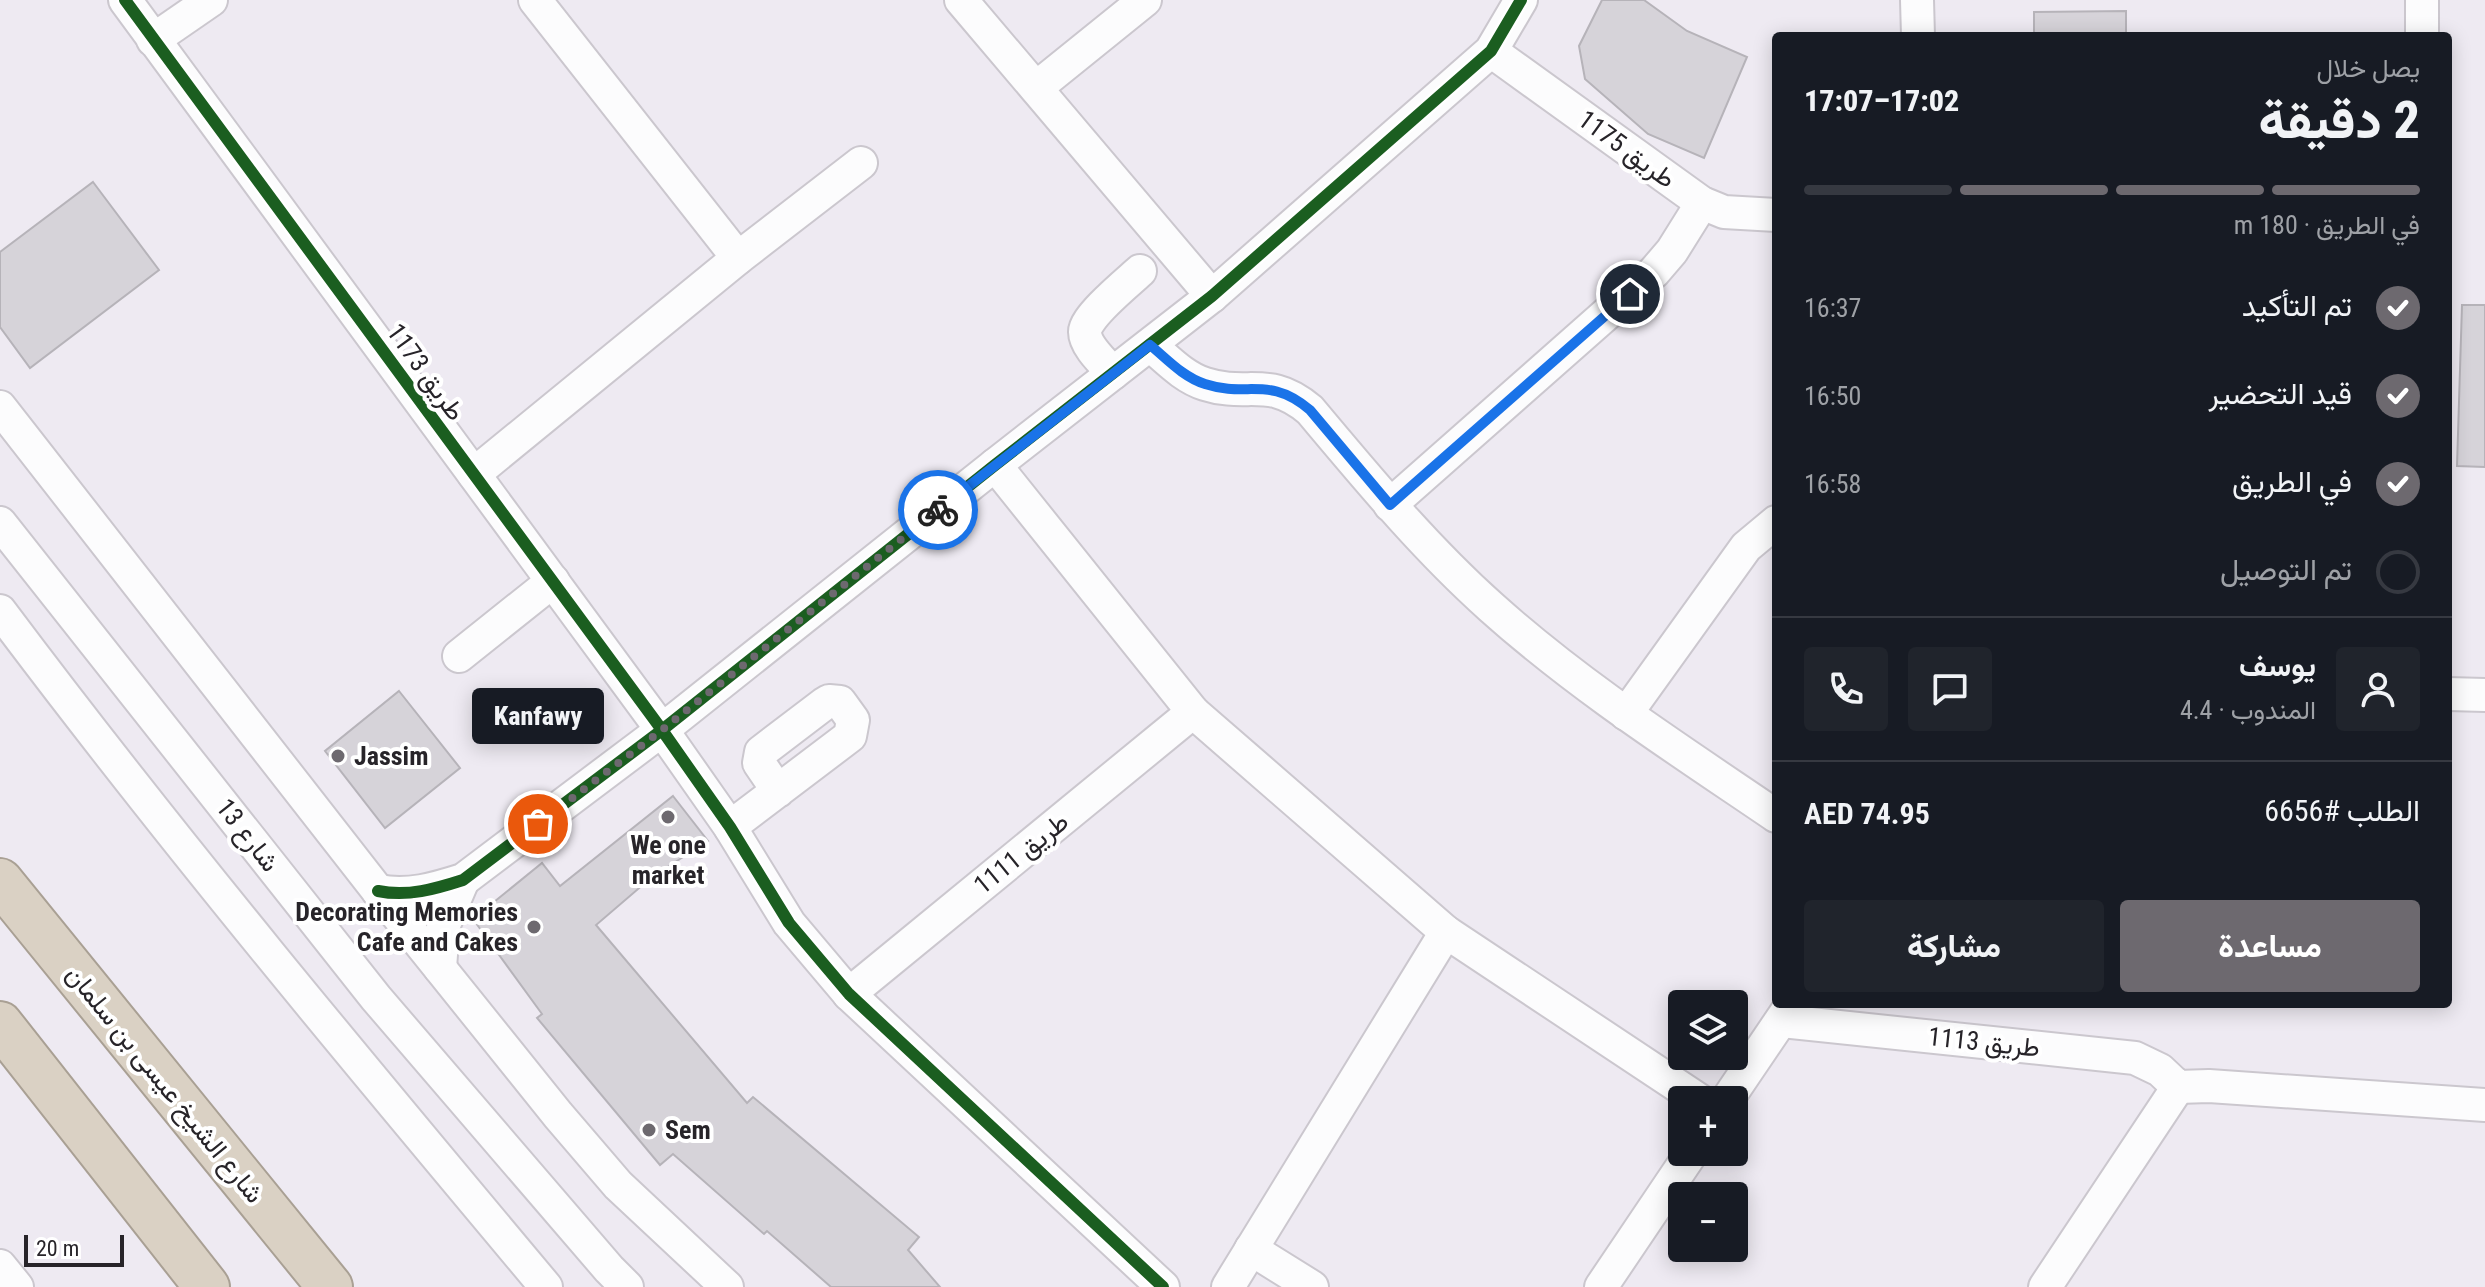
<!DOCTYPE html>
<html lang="ar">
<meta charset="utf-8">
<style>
:root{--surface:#171b24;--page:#20242c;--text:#f1f3f6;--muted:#9ea1a6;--line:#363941;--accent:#6d696f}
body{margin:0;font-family:"Roboto Condensed",Vazirmatn,sans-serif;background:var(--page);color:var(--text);direction:rtl;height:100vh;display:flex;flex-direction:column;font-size:30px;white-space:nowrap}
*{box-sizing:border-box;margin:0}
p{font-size:26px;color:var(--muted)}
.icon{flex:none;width:44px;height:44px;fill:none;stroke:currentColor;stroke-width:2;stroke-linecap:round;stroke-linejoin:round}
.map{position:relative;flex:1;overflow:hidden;direction:ltr}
.side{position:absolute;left:1772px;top:32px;width:680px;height:976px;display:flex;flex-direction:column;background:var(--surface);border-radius:8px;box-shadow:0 4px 20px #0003;direction:rtl}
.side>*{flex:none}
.controls{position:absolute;left:1668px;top:990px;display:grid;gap:16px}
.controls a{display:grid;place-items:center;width:80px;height:80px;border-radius:8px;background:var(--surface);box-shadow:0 4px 20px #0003;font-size:40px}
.scale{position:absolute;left:24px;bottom:20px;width:100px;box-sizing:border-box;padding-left:8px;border:4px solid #272429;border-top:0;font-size:22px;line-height:28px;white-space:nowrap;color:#272429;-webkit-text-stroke:6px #fff;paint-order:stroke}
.pin{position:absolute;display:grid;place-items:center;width:68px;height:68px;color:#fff;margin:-34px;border:4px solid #fff;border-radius:50%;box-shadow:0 2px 8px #0007}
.courier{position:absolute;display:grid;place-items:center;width:80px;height:80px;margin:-40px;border:6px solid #1a73e8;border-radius:50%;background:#fff;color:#222;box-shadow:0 2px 10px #0007}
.bubble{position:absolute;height:56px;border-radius:8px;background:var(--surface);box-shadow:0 4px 20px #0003;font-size:26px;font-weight:800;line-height:56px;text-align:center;direction:rtl}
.head em{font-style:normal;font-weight:800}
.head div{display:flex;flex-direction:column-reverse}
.head{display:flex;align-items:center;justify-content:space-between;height:136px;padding:0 32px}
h1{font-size:52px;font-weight:800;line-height:60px}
.bar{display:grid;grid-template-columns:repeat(4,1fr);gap:12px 8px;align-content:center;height:96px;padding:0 32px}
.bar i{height:10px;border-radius:6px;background:var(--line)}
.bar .current{background:var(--accent)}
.bar p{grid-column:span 4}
.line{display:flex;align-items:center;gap:20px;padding:0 32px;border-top:2px solid var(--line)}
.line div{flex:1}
.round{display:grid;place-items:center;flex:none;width:84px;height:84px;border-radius:8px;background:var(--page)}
ol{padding:0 32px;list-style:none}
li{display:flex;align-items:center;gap:24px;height:88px}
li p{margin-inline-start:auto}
li .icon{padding:8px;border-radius:50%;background:var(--accent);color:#fff;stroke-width:4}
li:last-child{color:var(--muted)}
li i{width:44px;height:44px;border:4px solid var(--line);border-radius:50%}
.primary-button{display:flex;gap:16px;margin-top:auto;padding:16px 32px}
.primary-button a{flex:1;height:92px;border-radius:8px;background:var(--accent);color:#fff;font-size:32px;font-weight:800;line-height:92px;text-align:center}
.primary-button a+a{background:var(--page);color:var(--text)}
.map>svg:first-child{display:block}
.building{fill:#d6d3d9;stroke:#b6b3b9;stroke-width:2}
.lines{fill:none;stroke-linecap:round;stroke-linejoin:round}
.minor-casing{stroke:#cbc7ce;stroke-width:36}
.highway-casing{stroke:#a9a094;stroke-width:48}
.minor{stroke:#fcfcfd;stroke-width:32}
.highway{stroke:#dad1c4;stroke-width:44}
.cycleway-casing{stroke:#fff;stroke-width:17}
.cycleway{stroke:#1b5e20;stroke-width:12}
.done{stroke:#6d696f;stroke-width:8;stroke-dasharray:0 14.4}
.route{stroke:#1a73e8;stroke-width:10}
.poi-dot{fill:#6d696f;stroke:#fff;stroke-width:3}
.labels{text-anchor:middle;stroke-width:8;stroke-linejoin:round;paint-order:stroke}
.street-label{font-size:26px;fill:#272429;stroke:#fff}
.poi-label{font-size:26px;font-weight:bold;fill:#272429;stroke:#fff;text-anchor:start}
</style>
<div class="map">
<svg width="2485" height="1287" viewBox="0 0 2485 1287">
<rect width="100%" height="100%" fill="#eeeaf2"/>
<g class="building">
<polygon points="1602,0 1644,0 1687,31 1747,57 1704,158 1648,134 1585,79 1579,46"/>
<polygon points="2126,11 2126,36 2034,36 2034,12"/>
<polygon points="93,182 159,270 30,368 0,327 0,252"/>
<polygon points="2462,305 2485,305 2485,467 2457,466"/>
<polygon points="399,691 460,768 385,828 325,751"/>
<polygon points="673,796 708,841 652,877 596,925 747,1103 753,1097 919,1237 908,1250 940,1287 831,1287 767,1231 764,1234 673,1154 660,1165 537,1018 542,1014 473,919 542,863 560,886"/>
</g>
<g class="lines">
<defs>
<g id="minor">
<polyline points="125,0 662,730 730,827 789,923 849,994 1163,1287"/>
<polyline points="535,0 738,258"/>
<polyline points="961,0 1212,296"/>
<polyline points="1917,0 1918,36"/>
<polyline points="2422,0 2422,36"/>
<polyline points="153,40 211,0"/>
<polyline points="1491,51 1702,203 1724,212 1776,215"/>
<polyline points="1036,88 1145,0"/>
<path d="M1150 345C1167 359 1183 377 1205 384 1248 398 1269 375 1310 410 1368 479 1424 547 1491 607 1579 686 1679 750 1776 816"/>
<path d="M1113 373C1104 363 1085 346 1085 332 1084 318 1128 282 1140 271"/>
<polyline points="0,407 378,891 558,1115 618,1185 727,1287"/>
<polyline points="995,465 1193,712 1446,932 1699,1100"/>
<polyline points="474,474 738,258 861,163"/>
<polyline points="1390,505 1654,272 1672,251 1702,203"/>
<polyline points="0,523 376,998 609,1269 627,1287"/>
<path d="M0 611C174 843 360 1065 546 1287"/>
<polyline points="459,656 553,581"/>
<polyline points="2448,694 2485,695"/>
<polyline points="1626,714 1746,547 1776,522"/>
<polyline points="730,827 850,736 853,720 840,702 829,701 824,704 761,752 759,763 778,791"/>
<path d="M378 891C408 897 435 889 463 880L662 730 995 465 1212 296 1491 51 1521 0"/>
<polyline points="440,968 443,927 463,880"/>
<polyline points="849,994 1193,712"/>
<polyline points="1782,1021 2135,1058 2160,1070 2178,1087 2209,1086 2485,1105"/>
<polyline points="1727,1100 1792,1004"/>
<polyline points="1251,1249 1312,1287"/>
<polyline points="0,1266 17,1287"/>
<polyline points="1228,1287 1446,932"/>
<polyline points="1601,1287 1692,1152"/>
<polyline points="2045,1287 2178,1087"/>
</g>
<g id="highway">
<polyline points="0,881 330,1287"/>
<polyline points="0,1024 207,1287"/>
</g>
</defs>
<use href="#minor" class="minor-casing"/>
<use href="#highway" class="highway-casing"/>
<use href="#minor" class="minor"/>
<use href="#highway" class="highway"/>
<defs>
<g id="cycleway">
<polyline points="125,0 662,730 730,827 789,923 849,994 1163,1287"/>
<path d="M378 891C408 897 435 889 463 880L662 730 995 465 1212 296 1491 51 1521 0"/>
</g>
</defs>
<use href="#cycleway" class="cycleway-casing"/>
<use href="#cycleway" class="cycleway"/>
</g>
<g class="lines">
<polyline class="done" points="538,824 662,730 938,510"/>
<path class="route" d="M938 510 1150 345C1167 359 1183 377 1205 384 1248 398 1269 375 1310 410L1390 505 1630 294"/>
</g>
<g class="poi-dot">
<circle cx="338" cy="756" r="8"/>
<circle cx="668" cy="817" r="8"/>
<circle cx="534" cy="927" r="8"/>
<circle cx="649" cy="1130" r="8"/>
</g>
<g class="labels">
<g class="street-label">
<text transform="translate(1627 149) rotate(36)" y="9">طريق 1175</text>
<text transform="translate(426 372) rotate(54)" y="9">طريق 1173</text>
<text transform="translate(248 835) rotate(52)" y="9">شارع 13</text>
<text transform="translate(1021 853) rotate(-39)" y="9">طريق 1111</text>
<text transform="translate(1984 1042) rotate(6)" y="9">طريق 1113</text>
<text transform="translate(165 1084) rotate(51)" y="9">شارع الشيخ عيسى بن سلمان</text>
</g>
<g class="poi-label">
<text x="354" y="765">Jassim</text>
<text x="668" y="854" text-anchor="middle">We one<tspan x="668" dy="30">market</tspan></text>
<text x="518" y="921" text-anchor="end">Decorating Memories<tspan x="518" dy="30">Cafe and Cakes</tspan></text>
<text x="665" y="1139">Sem</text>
</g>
</g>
</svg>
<div class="controls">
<a><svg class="icon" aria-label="layers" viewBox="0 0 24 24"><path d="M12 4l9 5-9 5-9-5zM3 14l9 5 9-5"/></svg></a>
<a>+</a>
<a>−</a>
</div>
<div class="scale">20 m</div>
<div class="pin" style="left:538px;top:824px;background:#ea580c"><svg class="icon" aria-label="bag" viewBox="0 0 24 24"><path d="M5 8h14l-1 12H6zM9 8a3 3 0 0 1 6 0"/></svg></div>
<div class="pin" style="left:1630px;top:294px;background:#1f2937"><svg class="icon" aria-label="home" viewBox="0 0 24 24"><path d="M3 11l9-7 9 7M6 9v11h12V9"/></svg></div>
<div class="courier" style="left:938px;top:510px"><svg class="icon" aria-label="bike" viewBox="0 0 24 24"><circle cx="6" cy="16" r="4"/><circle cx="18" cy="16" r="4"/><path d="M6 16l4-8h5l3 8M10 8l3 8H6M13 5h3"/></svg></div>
<div class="bubble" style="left:472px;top:688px;width:132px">Kanfawy</div>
<section class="side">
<div class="head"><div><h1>2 دقيقة</h1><p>يصل خلال</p></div><em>17:02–17:07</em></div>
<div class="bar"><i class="current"></i><i class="current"></i><i class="current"></i><i></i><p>في الطريق · 180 m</p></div>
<ol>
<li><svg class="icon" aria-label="check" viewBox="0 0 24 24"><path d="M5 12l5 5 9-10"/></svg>تم التأكيد<p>16:37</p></li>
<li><svg class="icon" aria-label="check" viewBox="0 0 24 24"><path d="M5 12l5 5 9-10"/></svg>قيد التحضير<p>16:50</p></li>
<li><svg class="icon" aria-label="check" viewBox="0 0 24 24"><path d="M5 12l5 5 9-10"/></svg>في الطريق<p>16:58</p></li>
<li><i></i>تم التوصيل</li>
</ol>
<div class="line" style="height:144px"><a class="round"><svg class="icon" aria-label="person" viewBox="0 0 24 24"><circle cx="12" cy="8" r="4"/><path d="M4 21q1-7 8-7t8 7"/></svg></a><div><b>يوسف</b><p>المندوب · 4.4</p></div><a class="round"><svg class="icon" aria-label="chat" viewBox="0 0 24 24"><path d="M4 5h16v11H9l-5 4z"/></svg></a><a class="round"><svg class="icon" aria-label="phone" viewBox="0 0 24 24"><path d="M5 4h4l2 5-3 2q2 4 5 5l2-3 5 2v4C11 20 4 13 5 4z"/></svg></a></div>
<div class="line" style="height:104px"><div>الطلب #6656</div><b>AED 74.95</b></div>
<div class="primary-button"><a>مساعدة</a><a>مشاركة</a></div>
</section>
</div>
